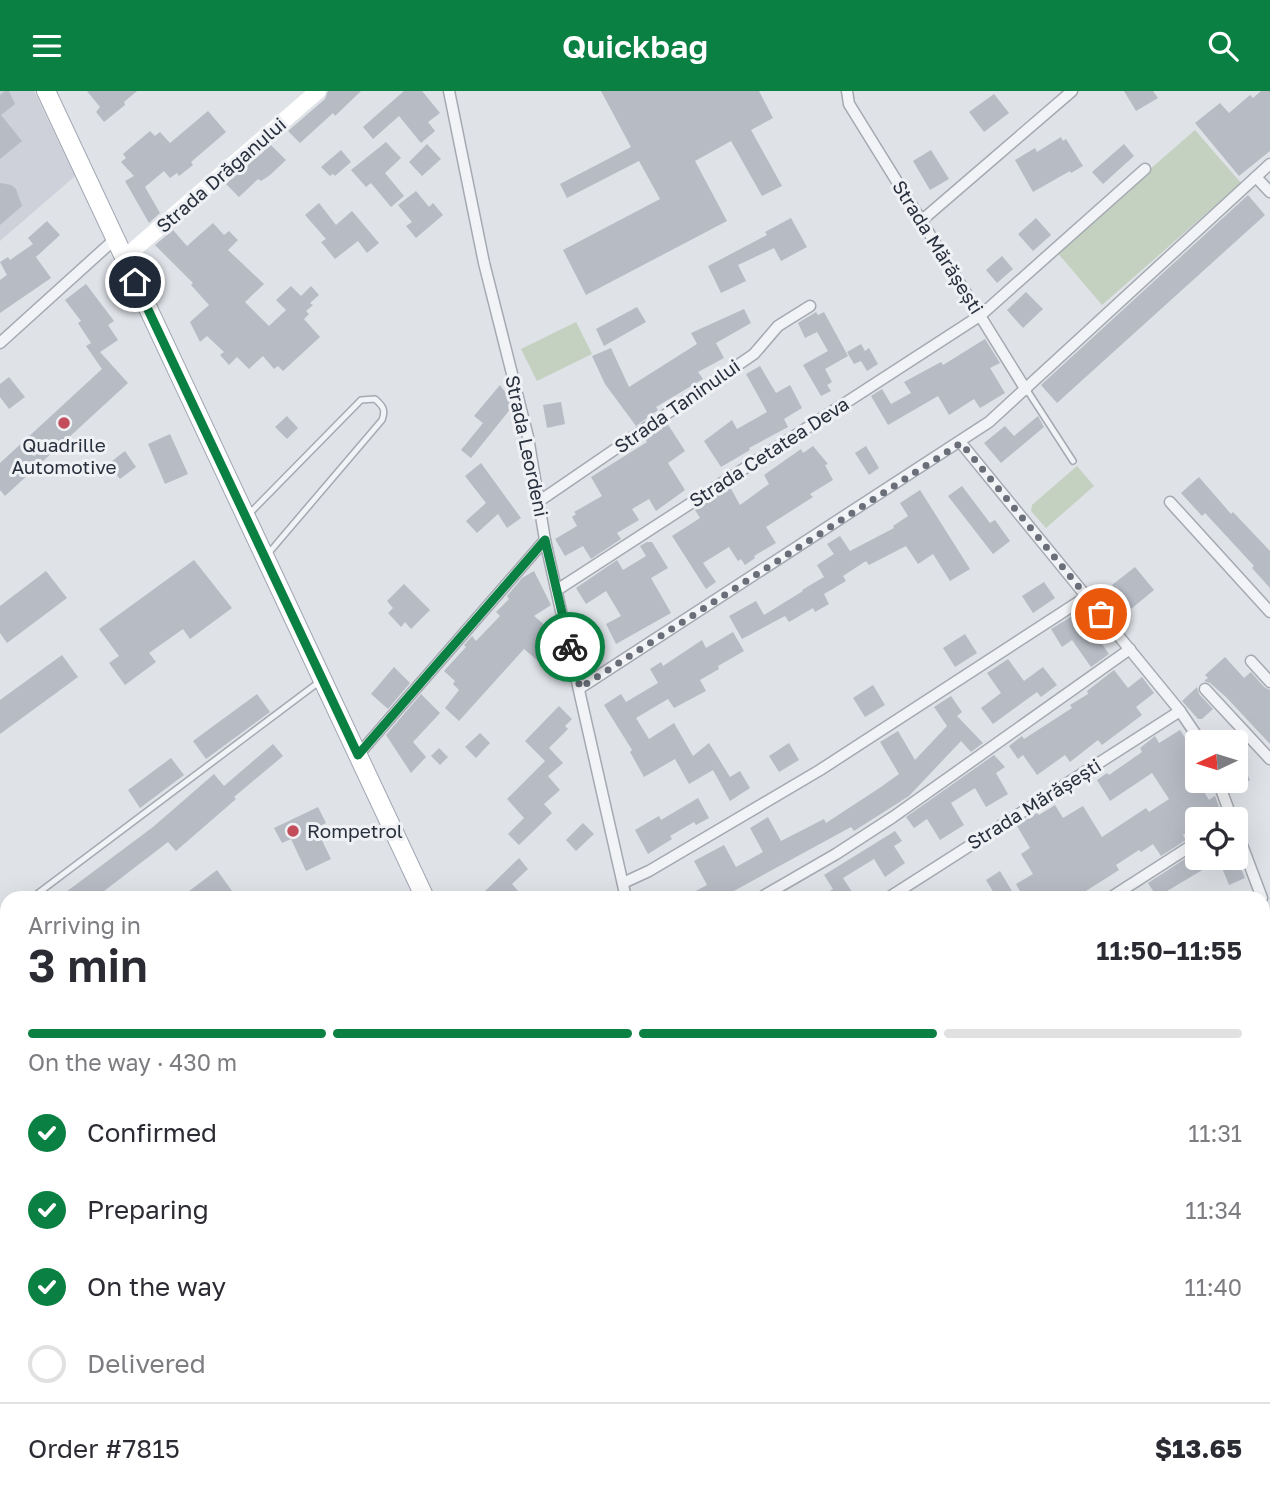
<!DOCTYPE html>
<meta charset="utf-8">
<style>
:root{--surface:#fff;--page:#f2f2f3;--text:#2b2b33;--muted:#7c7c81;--line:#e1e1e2;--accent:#0b8043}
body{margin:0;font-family:"Golos Text",sans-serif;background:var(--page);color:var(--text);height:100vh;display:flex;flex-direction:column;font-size:26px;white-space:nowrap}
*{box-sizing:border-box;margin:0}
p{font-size:23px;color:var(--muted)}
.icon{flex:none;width:38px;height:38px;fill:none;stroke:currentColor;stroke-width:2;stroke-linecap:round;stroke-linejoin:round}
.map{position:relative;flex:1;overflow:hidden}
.sheet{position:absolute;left:0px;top:800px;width:1270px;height:618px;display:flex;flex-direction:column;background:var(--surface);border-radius:21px 21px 0 0;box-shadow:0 7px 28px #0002}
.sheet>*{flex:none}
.needle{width:46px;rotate:266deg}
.fabs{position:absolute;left:1185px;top:639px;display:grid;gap:14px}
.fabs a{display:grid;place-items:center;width:63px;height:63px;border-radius:7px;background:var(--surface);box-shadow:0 7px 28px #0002;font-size:35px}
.pin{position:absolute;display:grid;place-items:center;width:60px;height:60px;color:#fff;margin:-30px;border:4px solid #fff;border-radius:50%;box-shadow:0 2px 7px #0007}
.courier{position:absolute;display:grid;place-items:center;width:70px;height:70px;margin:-35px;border:5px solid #0b8043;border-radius:50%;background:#fff;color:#222;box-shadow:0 2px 9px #0007}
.summary em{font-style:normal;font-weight:600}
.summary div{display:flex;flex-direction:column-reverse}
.summary{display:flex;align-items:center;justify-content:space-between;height:119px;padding:0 28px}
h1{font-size:46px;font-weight:600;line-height:52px}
.bar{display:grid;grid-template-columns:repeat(4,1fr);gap:10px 7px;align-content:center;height:84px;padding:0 28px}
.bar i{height:9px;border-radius:5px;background:var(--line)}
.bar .selected{background:var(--accent)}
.bar p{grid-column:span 4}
.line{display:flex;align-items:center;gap:18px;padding:0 28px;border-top:2px solid var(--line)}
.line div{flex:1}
ol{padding:0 28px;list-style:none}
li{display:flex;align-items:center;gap:21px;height:77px}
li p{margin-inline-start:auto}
li .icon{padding:7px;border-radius:50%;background:var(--accent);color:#fff;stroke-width:4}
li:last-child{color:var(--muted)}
li i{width:38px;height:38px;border:4px solid var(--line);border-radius:50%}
header{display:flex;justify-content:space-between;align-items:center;height:91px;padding:0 28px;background:var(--accent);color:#fff;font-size:32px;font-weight:600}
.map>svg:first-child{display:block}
.built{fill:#ced1d9}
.green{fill:#c4d1c1}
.building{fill:#b7bbc4}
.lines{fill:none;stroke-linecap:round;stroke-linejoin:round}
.lane-casing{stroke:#a5a9b1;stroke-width:8}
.street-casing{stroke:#a5a9b1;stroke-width:13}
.primary-casing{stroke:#a0a6b2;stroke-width:20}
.lane{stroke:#f2f3f6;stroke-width:5}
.street{stroke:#f2f3f6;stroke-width:10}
.secondary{stroke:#fff;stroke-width:16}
.primary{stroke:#fff;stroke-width:18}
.done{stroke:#696e78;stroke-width:7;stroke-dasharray:0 12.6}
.route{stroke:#0b8043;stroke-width:9}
.poi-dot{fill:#c34e5b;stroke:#eff1f5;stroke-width:2.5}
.labels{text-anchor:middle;stroke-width:6;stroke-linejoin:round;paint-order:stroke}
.street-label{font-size:19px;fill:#29303d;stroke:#eff1f5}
.poi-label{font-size:19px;fill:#29303d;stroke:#eff1f5}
</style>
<header><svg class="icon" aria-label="menu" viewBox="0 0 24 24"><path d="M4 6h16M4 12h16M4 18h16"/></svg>Quickbag<svg class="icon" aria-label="search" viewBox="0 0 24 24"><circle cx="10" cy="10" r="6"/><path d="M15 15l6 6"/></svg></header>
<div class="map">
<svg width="1270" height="1416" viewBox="0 0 1270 1416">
<rect width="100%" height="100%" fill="#dfe2e7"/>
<g class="built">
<polygon points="0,0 34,0 75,85 0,150"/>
<polygon points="31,1411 31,1410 265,1411 258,1416 24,1416"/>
</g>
<g class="green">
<polygon points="1195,39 1241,92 1102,214 1056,160"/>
<polygon points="576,231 592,263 537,290 521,258"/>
<polygon points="1077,375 1094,395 1046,437 1031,420 1032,414"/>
</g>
<g class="building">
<polygon points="5,0 9,0 15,13 1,24 22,50 0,68 0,4"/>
<polygon points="87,0 137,0 124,11 125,14 104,31 96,21 100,16"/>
<polygon points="328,0 361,0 335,25 333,22 300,52 288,40 325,8"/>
<polygon points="404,0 422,0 440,22 428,31 435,40 421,52 399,25 373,48 363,36"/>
<polygon points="601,0 759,0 773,27 751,39 782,95 762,105 731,50 695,70 727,130 586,204 563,159 660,108 639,70 567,107 560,93 631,56"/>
<polygon points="1124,0 1153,0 1158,7 1136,20"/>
<polygon points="1261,0 1270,0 1270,60 1239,85 1195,32 1220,12 1229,22 1250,4 1253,7"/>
<polygon points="994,3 1009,22 984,41 969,21"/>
<polygon points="208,20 226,41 191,71 193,74 179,85 177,82 170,87 164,80 145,96 160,122 149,132 125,90 134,85 121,71 126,67 123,63 150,40 155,45 160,41 170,52"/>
<polygon points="1061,46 1063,50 1066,48 1083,75 1071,82 1070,80 1033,101 1015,69 1035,57 1037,61"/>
<polygon points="386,51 401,67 385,82 404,105 391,116 371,92 366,96 351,79"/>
<polygon points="427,53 441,68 422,85 409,71"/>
<polygon points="1124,53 1134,65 1103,93 1092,81"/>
<polygon points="271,54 286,69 270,84 261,90 258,88 239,106 226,93"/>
<polygon points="341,59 351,71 335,85 333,83 330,85 321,76"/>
<polygon points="931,59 949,88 930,99 913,70"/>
<polygon points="0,92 11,94 16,98 22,115 0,134"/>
<polygon points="416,100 429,116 433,112 443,124 416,147 406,135 412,131 398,114"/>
<polygon points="1248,104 1265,124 1057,312 1041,294"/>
<polygon points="319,112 336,134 352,120 379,152 367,162 358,150 335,168 321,151 326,148 305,124"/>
<polygon points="791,127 807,156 781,170 774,157 738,174 746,190 721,202 708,175 767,144 765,141"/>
<polygon points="1036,127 1051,144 1033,160 1018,143"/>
<polygon points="47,130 60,144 36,166 51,187 0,222 0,189 7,184 0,171 8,166 10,169 33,153 28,147"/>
<polygon points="213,132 224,144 229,140 238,149 228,159 264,193 245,211 269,235 286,219 276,209 291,195 301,205 311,195 319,204 310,212 313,214 306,220 309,223 304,228 320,246 283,280 278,275 274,278 263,265 249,278 237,266 229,274 220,264 224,261 207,245 200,251 190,231 209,214 191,194 193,192 155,154 173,139 187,155"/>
<polygon points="1002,165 1013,178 997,192 986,179"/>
<polygon points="86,193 114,230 108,234 118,249 100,261 128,292 5,405 0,399 0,372 102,278 86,255 91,252 78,232 81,230 65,209"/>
<polygon points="1026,201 1043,218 1023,237 1007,219"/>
<polygon points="637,216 646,231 604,255 596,238"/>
<polygon points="744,218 751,232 716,252 724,267 698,281 703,288 656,316 658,319 636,335 605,293 592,265 611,257 629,296 697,253 691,242"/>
<polygon points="816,221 818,224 824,221 848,265 825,278 832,291 827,294 831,300 821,305 803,274 828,260 817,241 805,247 798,232"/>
<polygon points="985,248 1000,272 990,277 1005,302 980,317 974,308 949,324 938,305 888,334 871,305 882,298 891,313 911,302 904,291 941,271 943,274"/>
<polygon points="861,253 865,260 869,257 878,273 867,280 861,270 854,273 847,261"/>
<polygon points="760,275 776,302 790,294 802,317 784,328 788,336 749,357 750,359 721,376 704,350 732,329 737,338 767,321 746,283"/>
<polygon points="9,286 25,306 9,318 0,306 0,293"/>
<polygon points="500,294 511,309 512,316 471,367 461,359 483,332 474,325"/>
<polygon points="561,311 565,333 547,337 543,314"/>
<polygon points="287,325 298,337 287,348 275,336"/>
<polygon points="1038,325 1044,336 1001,372 984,352 1005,335 1014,345"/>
<polygon points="667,332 685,360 668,372 685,399 656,420 649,408 632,418 639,429 617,442 621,448 591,468 583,455 565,465 555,448 577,435 572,426 576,423 574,421 602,405 591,386 647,351 645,347"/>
<polygon points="170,343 188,383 165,393 148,353"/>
<polygon points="813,355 828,373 825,374 833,389 810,403 813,406 766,436 776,452 754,465 755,467 745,474 741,468 738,470 729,456 703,472 716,491 706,498 672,445 700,427 695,419 730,396 740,414 769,393 764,384 801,358 803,362"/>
<polygon points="866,355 879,377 869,384 855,362"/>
<polygon points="125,360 136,376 120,388 108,373"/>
<polygon points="481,372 521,427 507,437 498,423 477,442 466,430 486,412 465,385"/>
<polygon points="1199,386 1231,423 1233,421 1270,460 1270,497 1252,477 1254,475 1205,422 1202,425 1181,402"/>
<polygon points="962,395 990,432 995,429 1010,450 993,463 948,405"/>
<polygon points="920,399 970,478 950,490 933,463 918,473 906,455 869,474 866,470 843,485 846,490 824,503 829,513 815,521 813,517 789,531 785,525 742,548 729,525 756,510 764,524 803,500 802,499 824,486 817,474 834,463 827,453 840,445 850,460 894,437 893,435 908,425 900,412"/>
<polygon points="647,451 652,451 668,477 651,487 671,522 616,553 606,533 621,525 606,500 586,513 576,497 617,469 623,479 646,465 640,455"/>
<polygon points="194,469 232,517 190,548 183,538 149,562 156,571 125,594 109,572 119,565 99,538"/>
<polygon points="1135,476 1154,499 1131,518 1112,494"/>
<polygon points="46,480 67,507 7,552 0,542 0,515"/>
<polygon points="534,480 551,514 534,525 558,545 537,569 524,558 459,630 445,617 459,599 453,593 455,590 444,580 466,556 464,554 472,545 476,550 500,525 496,521 509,508 507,505 522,487"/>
<polygon points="1044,491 1055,507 1033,522 1022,505"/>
<polygon points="404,493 430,519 411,538 405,531 401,536 388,522 393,517 387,510"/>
<polygon points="1074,524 1091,552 1098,547 1109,563 1091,576 1072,549 1062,556 1051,538"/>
<polygon points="733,541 744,560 718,575 719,578 700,589 706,600 674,617 668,608 636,627 649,648 674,632 693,665 709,652 730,686 740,680 750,697 730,710 713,679 689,693 675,668 644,686 630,661 632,659 604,614 621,603 626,611 658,592 650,578 661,571 663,575 702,549 706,557"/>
<polygon points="965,543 977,562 955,576 943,557"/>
<polygon points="62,564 78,586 0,643 0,609"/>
<polygon points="1225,566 1244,587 1251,581 1264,596 1270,599 1270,653 1226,606 1210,592 1204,590 1208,587 1205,584"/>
<polygon points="1008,568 1024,590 1043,576 1057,594 1041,606 1037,601 993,633 981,617 1001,602 987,582"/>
<polygon points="394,576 410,592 388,618 371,603"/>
<polygon points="1114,579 1128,597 1142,586 1154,602 1136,616 1142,624 1102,654 1098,649 1070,671 1065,664 1037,684 1023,664 1018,668 1009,655 1022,645 1024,648 1072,617 1070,614 1088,603 1087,600"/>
<polygon points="873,594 885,614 865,626 853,607"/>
<polygon points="1197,596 1199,603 1213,618 1202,628 1198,628 1182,610"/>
<polygon points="257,603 270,621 206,668 193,650"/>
<polygon points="421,603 440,622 413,651 426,666 411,682 386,644"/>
<polygon points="951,605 962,621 957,625 983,652 971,661 961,650 909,705 854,740 851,736 721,807 683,807 707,794 694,770 724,754 736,776 763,761 750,737 768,726 781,750 824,728 826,732 881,696 899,683 880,651 898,640 915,669 947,635 934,616"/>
<polygon points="559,615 572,628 565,635 568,638 549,657 563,672 548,685 560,699 544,713 552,722 519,754 508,743 524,727 507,708 545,670 525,650"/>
<polygon points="1180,639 1194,660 1185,666 1197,690 1209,709 1215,705 1220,719 1205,728 1197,728 1197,734 1183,744 1186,749 1161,765 1153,753 1141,761 1139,759 1116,774 1119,779 1075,807 1024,807 1016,793 1033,783 1021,763 1030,757 1017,735 1037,722 1039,724 1055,714 1063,727 1083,715 1102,746 1146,717 1149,721 1169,708 1152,682 1110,710 1097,689 1107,682 1109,684 1142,661 1140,657 1155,645 1159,652"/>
<polygon points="480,642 490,652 476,667 465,656"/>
<polygon points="789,652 799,669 779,681 769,665"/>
<polygon points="273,653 283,665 234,706 236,708 176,760 168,751 95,807 58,807 153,736 214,683 224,695"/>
<polygon points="439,657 448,666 440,674 431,665"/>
<polygon points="1236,659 1250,689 1236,697"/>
<polygon points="994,664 1005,676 996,682 1008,703 986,716 975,697 951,712 964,734 940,749 927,728 914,737 906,726"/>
<polygon points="171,667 184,684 140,717 128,699"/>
<polygon points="698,707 709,727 696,734 694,731 670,745 672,748 648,763 635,739 659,725 661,729"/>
<polygon points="318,716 326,732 316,737 331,768 306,780 291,748 282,752 274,737"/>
<polygon points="583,732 594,743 576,760 566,749"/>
<polygon points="895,740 902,750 894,755 905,772 885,786 874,768 843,787 856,807 819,807 833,798 824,784"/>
<polygon points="1194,762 1204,778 1157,806 1148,792"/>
<polygon points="519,767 528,778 512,793 524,807 478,807"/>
<polygon points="1238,770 1245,787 1229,794 1222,777"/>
<polygon points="217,779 237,807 180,807"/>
<polygon points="1000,780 1013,802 1004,807 997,807 986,789"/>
</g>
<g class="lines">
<defs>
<g id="lane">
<polyline points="1027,299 1073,370"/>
<path d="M250 422 361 309 375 308C383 315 386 319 382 329L267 464"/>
<polyline points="33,806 319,591"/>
</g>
<g id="street">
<polyline points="449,0 484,172 528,346 545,449 626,807"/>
<polyline points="847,0 849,13 1026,299"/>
<polyline points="1256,86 1270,101"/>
<polyline points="921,130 1072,0"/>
<polyline points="0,252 115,148"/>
<polyline points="961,352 1180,620 1201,651"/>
<polyline points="538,411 754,263 778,235 810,215"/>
<polyline points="1170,411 1270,521"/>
<polyline points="557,499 981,224 1145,78"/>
<polyline points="1251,570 1270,591"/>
<polyline points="580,597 989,331 1270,73"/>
<polyline points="1205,598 1270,668"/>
<polyline points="358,664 545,449"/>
<polyline points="1218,690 1232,728"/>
<polyline points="1236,738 1262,807"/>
<polyline points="623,792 649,780 820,679 1086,506"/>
<polyline points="760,807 836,763 893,726 1130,558"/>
<polyline points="888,807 1180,620"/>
<polyline points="1110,807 1197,751"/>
<polyline points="1264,1095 1270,1104"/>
</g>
<g id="primary">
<polyline points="46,0 425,807"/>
<polyline points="697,1410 699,1416"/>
<polyline points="716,1410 719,1416"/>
</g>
</defs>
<use href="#lane" class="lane-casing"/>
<use href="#street" class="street-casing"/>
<use href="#primary" class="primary-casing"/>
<use href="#lane" class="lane"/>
<use href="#street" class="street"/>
<polyline class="secondary" points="124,167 318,0"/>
<use href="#primary" class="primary"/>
</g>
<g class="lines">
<polyline class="done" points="570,556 580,597 961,352 1101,523"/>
<polyline class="route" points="135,191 358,664 545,449 570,556"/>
</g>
<g class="poi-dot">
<circle cx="64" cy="332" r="7"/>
<circle cx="293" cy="740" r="7"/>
</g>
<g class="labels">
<g class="street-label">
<text transform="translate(221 84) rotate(-41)" y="7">Strada Drăganului</text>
<text transform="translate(938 156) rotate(58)" y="7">Strada Mărășești</text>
<text transform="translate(677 315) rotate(-35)" y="7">Strada Taninului</text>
<text transform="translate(527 355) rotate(78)" y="7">Strada Leordeni</text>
<text transform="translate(769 361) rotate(-33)" y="7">Strada Cetatea Deva</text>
<text transform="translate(1034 713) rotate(-32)" y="7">Strada Mărășești</text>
</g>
<g class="poi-label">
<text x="64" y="361">Quadrille<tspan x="64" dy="22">Automotive</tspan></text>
<text x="307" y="747" text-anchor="start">Rompetrol</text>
</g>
</g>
</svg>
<div class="fabs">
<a><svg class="needle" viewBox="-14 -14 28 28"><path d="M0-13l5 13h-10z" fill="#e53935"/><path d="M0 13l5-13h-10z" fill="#7c7c81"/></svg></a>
<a><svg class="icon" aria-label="locate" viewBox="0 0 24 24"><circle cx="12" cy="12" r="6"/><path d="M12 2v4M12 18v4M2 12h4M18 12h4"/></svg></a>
</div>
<div class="pin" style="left:1101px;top:523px;background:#ea580c"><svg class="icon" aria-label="bag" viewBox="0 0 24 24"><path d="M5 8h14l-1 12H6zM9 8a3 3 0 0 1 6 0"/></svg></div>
<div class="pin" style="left:135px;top:191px;background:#1f2937"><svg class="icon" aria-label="home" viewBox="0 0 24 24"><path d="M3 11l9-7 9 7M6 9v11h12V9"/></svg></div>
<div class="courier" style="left:570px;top:556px"><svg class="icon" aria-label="bike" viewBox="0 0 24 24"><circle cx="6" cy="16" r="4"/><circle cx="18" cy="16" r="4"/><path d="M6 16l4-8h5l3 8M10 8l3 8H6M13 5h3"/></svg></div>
<section class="sheet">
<div class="summary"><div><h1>3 min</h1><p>Arriving in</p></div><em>11:50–11:55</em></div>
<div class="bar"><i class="selected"></i><i class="selected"></i><i class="selected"></i><i></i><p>On the way · 430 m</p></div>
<ol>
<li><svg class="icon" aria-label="check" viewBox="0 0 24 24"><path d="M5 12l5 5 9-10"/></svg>Confirmed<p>11:31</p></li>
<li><svg class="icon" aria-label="check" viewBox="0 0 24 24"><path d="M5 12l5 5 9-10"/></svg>Preparing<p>11:34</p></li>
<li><svg class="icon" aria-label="check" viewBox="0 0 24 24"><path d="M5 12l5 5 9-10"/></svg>On the way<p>11:40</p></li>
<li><i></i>Delivered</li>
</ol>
<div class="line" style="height:91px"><div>Order #7815</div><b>$13.65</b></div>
</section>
</div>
